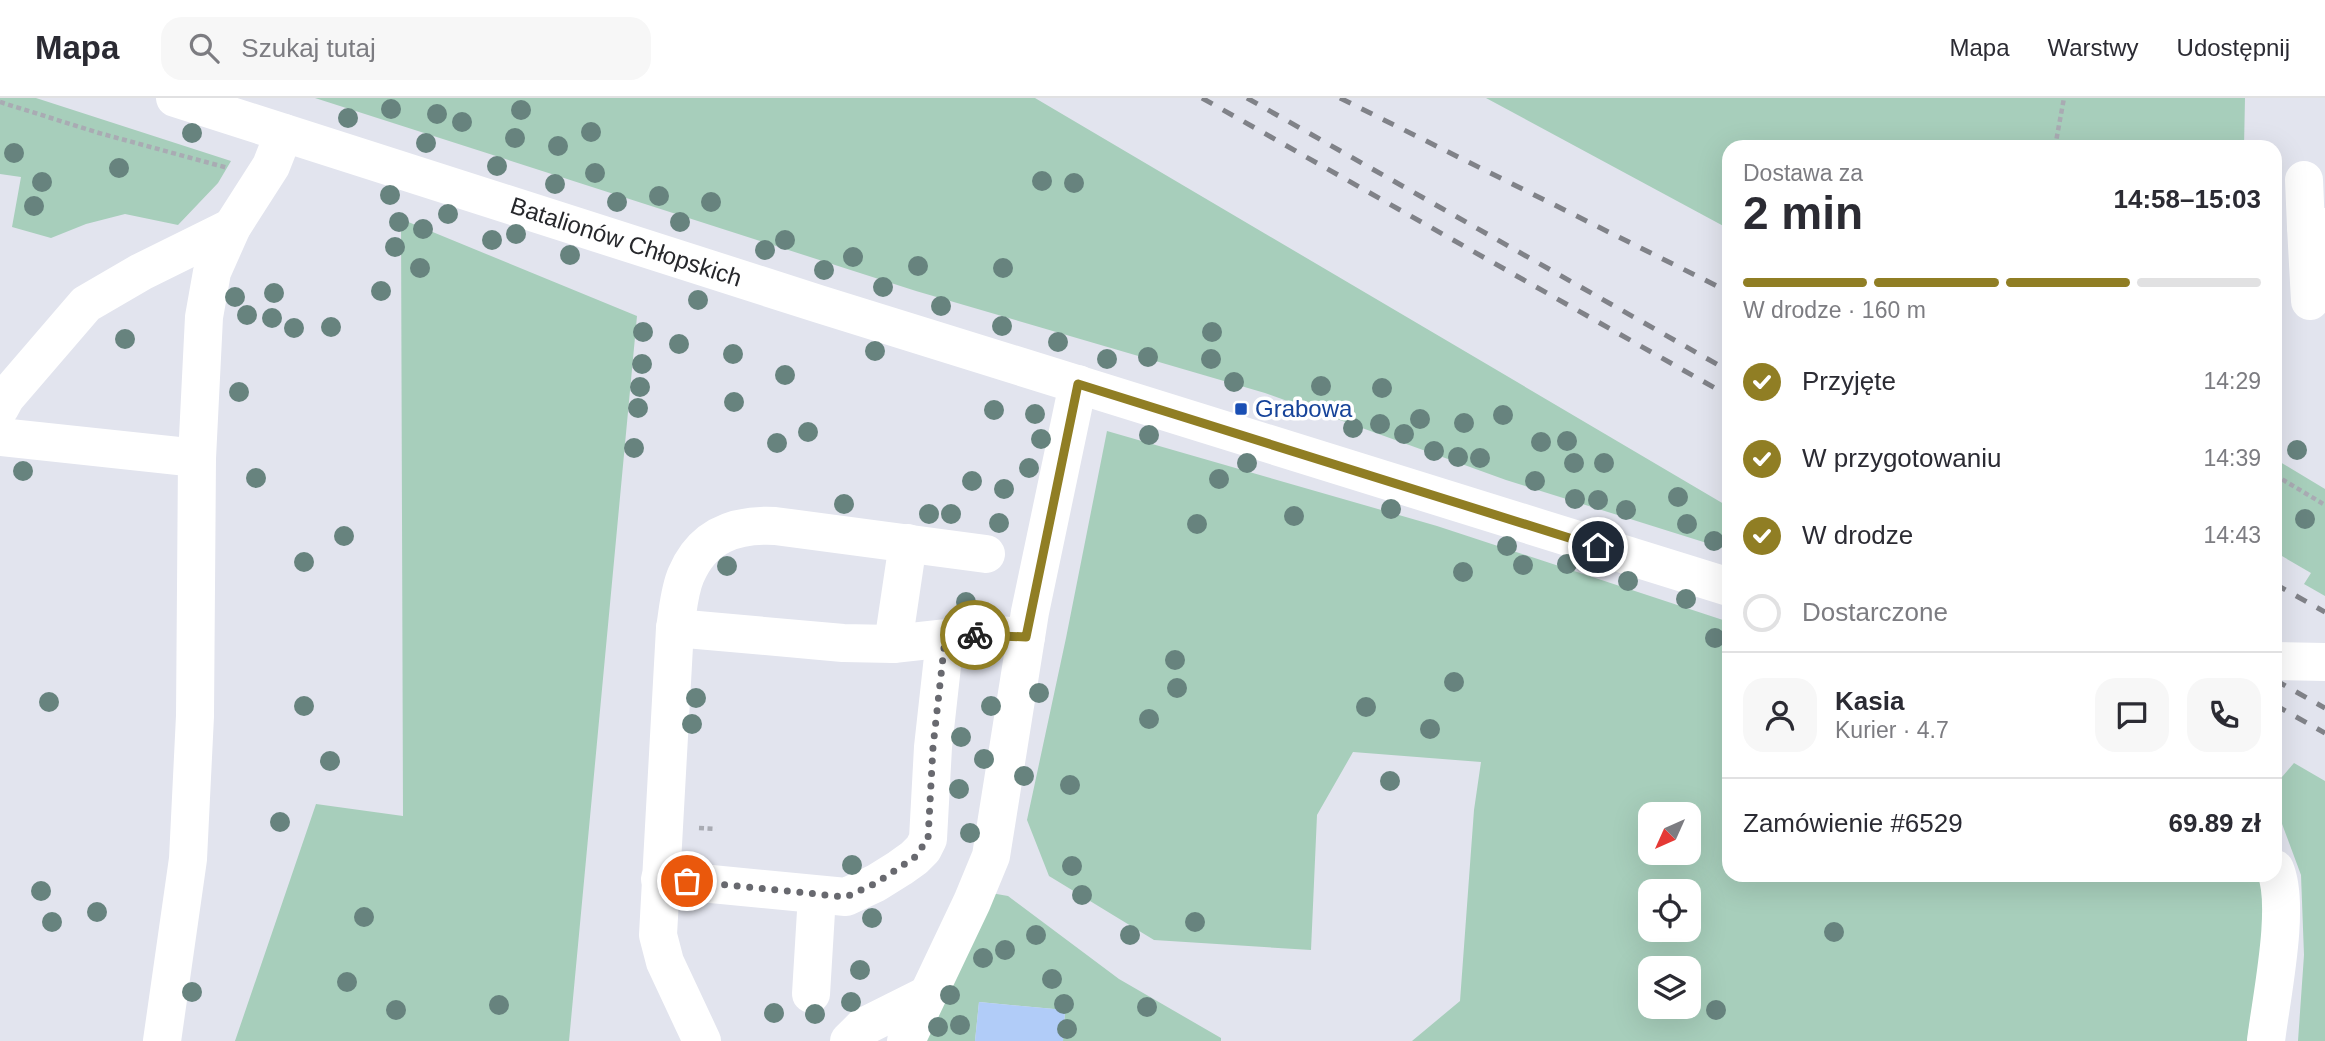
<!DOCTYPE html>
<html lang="pl">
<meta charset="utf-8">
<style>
:root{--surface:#fff;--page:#f7f7f7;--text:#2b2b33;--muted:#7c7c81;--line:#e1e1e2;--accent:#907e24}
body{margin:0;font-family:Helvetica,sans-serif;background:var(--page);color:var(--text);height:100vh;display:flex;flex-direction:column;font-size:26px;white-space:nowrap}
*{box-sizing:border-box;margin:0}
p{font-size:23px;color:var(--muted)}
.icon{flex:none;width:38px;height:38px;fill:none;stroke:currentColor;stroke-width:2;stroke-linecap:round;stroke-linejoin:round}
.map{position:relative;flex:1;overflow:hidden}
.panel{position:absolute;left:1722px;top:42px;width:560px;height:742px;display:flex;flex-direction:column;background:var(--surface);border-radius:21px;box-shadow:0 7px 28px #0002}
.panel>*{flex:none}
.needle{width:46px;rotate:225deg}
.controls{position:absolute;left:1638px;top:704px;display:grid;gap:14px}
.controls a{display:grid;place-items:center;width:63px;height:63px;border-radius:14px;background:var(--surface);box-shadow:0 7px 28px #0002;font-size:35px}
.pin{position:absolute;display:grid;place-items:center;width:60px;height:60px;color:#fff;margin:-30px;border:4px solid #fff;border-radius:50%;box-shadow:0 2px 7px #0007}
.courier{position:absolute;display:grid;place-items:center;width:70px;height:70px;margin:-35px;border:5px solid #907e24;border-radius:50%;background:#fff;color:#222;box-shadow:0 2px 9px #0007}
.headline em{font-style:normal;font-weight:800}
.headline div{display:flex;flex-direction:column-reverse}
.headline{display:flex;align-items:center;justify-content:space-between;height:119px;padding:0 21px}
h1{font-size:46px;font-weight:800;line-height:52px}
.bar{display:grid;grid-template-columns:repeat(4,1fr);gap:10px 7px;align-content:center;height:84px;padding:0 21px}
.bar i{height:9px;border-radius:5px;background:var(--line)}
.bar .on{background:var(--accent)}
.bar p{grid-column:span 4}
.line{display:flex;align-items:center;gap:18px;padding:0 21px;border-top:2px solid var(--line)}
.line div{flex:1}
.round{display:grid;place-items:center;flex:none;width:74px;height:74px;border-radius:21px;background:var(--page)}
ol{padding:0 21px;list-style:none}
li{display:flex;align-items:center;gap:21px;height:77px}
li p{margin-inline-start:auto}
li .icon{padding:7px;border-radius:50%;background:var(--accent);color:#fff;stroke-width:4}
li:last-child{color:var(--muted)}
li i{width:38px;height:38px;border:4px solid var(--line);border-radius:50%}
header{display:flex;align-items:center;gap:42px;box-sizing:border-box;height:98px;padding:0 35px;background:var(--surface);border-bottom:2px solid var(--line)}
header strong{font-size:33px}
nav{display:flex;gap:38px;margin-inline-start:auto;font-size:24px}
.search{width:490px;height:63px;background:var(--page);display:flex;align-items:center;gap:18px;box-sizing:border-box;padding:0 24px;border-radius:21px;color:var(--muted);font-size:26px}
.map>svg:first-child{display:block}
.green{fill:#a7cebb;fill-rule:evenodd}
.water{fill:#b1ccf8}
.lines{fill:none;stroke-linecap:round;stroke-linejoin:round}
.path{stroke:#a9abb3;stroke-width:4.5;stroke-dasharray:5 3.5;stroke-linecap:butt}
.minor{stroke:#fff;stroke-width:38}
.rail{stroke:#808288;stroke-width:5;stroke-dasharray:12 12;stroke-linecap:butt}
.tree{fill:#67837e}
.done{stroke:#68696f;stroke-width:7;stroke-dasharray:0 12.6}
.route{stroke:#907e24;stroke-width:9}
.transit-dot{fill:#1a4fb4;stroke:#fff;stroke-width:2.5}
.labels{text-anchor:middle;stroke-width:7;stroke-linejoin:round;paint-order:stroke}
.street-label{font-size:24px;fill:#26272b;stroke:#fff}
.transit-label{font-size:24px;fill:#164399;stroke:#fff;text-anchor:start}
</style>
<header>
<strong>Mapa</strong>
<div class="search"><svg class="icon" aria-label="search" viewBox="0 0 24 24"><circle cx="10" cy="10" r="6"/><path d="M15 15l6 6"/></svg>Szukaj tutaj</div>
<nav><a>Mapa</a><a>Warstwy</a><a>Udostępnij</a></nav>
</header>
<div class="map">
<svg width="2325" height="943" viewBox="0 0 2325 943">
<rect width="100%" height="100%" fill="#e2e4ee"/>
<g class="green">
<polygon points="0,0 36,0 231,63 218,85 178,127 125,116 86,126 51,140 12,129 21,79 0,76"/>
<polygon points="315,0 1035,0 1729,409 1729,452 1506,382 1265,295 916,193"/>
<polygon points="1486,0 2245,0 2244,49 1729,49 1729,131"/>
<polygon points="401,121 637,218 569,943 235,943 316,706 403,718"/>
<path d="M1107 333 1437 428 1729 524V777H2264L2265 830 2247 943H1412L1460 903 1474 712 1481 664 1353 654 1317 717 1311 852 1154 842 1049 778 1027 722 1066 540ZM1650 716H1689V754H1650ZM1650 793H1689V831H1650ZM1650 870H1689V908H1650Z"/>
<polygon points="2275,361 2325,391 2325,498 2304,486 2311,475 2275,454"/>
<polygon points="2294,665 2325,683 2325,943 2298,943 2304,857 2301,777 2275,707 2275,687"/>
<polygon points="991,795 1008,798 1119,881 1221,940 1221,943 1063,943 1065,912 979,904 975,943 926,943"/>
</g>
<polygon class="water" points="979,904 1065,912 1063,943 975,943"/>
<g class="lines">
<g class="path">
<polyline points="0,4 99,35 228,70"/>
<polyline points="2055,49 2064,0"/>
<polyline points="2275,377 2325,407"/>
<polyline points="699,730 716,731"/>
</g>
<g class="minor">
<polyline points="175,0 819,206 1729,489"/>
<polyline points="2304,82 2306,129"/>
<polyline points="2310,203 2306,129 2325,129"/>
<polyline points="0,310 6,299 86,206 141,174 232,129"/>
<polyline points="0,339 197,360 204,219 212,174 232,129 271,68 284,35"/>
<path d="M675 530C678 513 679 493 686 477 703 437 735 426 775 428L986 456"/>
<polyline points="893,546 908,445"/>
<polyline points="2275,563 2325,564"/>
<polyline points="660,781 846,799 876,785 900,770 914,760 923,751 928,741 933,649 945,541"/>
<polyline points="811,896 817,797"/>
<polyline points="162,943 188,761 195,618 197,360"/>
<polyline points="702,943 665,864 658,837 675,530 843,545 893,546 984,536 1026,539"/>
<polyline points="849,943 863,929 927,897"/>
<polyline points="906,943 972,804 991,758 1030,514 1078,286"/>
<path d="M2266 943C2271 900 2291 808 2275 771"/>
</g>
<g class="rail">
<polyline points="1202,0 1729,298"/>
<polyline points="1247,0 1729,273"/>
<polyline points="1340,0 1729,194"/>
<polyline points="2275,486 2325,514"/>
<polyline points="2275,582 2325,610"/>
<polyline points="2275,607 2325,635"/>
</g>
</g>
<g class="tree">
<circle cx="391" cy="11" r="10"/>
<circle cx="521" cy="12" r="10"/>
<circle cx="437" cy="16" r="10"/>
<circle cx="348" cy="20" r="10"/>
<circle cx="462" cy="24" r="10"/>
<circle cx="591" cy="34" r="10"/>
<circle cx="192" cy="35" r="10"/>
<circle cx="515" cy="40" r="10"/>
<circle cx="426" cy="45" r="10"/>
<circle cx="558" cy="48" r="10"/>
<circle cx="14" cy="55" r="10"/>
<circle cx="497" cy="68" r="10"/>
<circle cx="119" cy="70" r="10"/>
<circle cx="595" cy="75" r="10"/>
<circle cx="1042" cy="83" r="10"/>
<circle cx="42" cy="84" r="10"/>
<circle cx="1074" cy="85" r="10"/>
<circle cx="555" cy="86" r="10"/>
<circle cx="390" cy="97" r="10"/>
<circle cx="659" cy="98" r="10"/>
<circle cx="617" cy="104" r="10"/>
<circle cx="711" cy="104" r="10"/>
<circle cx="34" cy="108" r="10"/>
<circle cx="448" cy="116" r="10"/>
<circle cx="399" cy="124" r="10"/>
<circle cx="680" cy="124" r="10"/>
<circle cx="423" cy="131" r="10"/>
<circle cx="516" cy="136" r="10"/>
<circle cx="492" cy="142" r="10"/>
<circle cx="785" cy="142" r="10"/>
<circle cx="395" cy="149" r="10"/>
<circle cx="765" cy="152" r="10"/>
<circle cx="570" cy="157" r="10"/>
<circle cx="853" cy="159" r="10"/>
<circle cx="918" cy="168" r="10"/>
<circle cx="420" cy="170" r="10"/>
<circle cx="1003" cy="170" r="10"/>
<circle cx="824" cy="172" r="10"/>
<circle cx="883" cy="189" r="10"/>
<circle cx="381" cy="193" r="10"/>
<circle cx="274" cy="195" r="10"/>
<circle cx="235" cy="199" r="10"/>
<circle cx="698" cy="202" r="10"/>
<circle cx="941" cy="208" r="10"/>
<circle cx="247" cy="217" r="10"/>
<circle cx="272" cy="220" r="10"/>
<circle cx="1002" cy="228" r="10"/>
<circle cx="331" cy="229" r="10"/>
<circle cx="294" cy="230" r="10"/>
<circle cx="643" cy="234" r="10"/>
<circle cx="1212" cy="234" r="10"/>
<circle cx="125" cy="241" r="10"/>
<circle cx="1058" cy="244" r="10"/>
<circle cx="679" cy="246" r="10"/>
<circle cx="875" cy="253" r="10"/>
<circle cx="733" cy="256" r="10"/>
<circle cx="1148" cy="259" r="10"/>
<circle cx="1107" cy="261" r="10"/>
<circle cx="1211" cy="261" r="10"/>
<circle cx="642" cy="266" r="10"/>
<circle cx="785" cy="277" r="10"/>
<circle cx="1234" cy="284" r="10"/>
<circle cx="1321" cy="288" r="10"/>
<circle cx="640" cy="289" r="10"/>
<circle cx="1382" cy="290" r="10"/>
<circle cx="239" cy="294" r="10"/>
<circle cx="734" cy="304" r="10"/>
<circle cx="638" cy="310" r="10"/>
<circle cx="994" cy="312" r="10"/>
<circle cx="1035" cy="316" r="10"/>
<circle cx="1503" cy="317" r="10"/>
<circle cx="1420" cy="321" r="10"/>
<circle cx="1464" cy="325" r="10"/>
<circle cx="1380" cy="326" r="10"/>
<circle cx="1353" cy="330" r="10"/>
<circle cx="808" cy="334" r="10"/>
<circle cx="1404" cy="336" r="10"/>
<circle cx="1149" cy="337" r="10"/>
<circle cx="1041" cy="341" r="10"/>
<circle cx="1567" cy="343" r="10"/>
<circle cx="1541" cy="344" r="10"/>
<circle cx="777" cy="345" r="10"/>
<circle cx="634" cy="350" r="10"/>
<circle cx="2297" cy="352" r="10"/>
<circle cx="1434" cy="353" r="10"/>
<circle cx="1458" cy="359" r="10"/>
<circle cx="1480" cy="360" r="10"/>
<circle cx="1247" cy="365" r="10"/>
<circle cx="1574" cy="365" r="10"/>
<circle cx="1604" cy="365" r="10"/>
<circle cx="1029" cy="370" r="10"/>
<circle cx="23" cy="373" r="10"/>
<circle cx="256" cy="380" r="10"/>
<circle cx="1219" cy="381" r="10"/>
<circle cx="972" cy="383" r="10"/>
<circle cx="1535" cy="383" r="10"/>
<circle cx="1004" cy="391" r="10"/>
<circle cx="1678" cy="399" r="10"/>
<circle cx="1575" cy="401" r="10"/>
<circle cx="1598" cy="402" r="10"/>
<circle cx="844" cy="406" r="10"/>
<circle cx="1391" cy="411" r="10"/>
<circle cx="1626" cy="412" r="10"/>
<circle cx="929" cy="416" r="10"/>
<circle cx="951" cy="416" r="10"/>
<circle cx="1294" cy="418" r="10"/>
<circle cx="2305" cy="421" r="10"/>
<circle cx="999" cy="425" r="10"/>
<circle cx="1197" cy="426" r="10"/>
<circle cx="1687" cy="426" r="10"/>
<circle cx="344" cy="438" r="10"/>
<circle cx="1714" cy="443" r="10"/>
<circle cx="1507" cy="448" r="10"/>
<circle cx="304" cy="464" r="10"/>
<circle cx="1567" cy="466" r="10"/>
<circle cx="1523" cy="467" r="10"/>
<circle cx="727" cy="468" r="10"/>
<circle cx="1463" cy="474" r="10"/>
<circle cx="1628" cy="483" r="10"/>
<circle cx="1686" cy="501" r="10"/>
<circle cx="966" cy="504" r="10"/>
<circle cx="1715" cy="540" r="10"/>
<circle cx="1175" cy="562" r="10"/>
<circle cx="1454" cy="584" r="10"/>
<circle cx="1177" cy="590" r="10"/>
<circle cx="1039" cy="595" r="10"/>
<circle cx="696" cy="600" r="10"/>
<circle cx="49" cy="604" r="10"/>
<circle cx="304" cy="608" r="10"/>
<circle cx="991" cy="608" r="10"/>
<circle cx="1366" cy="609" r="10"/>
<circle cx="1149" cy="621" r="10"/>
<circle cx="692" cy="626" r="10"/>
<circle cx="1430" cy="631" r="10"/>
<circle cx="961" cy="639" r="10"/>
<circle cx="984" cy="661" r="10"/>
<circle cx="330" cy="663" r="10"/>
<circle cx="1024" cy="678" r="10"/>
<circle cx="1390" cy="683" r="10"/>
<circle cx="1070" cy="687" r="10"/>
<circle cx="959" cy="691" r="10"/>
<circle cx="280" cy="724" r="10"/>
<circle cx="970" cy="735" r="10"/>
<circle cx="852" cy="767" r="10"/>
<circle cx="1072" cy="768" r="10"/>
<circle cx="41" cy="793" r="10"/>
<circle cx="1082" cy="797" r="10"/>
<circle cx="97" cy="814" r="10"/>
<circle cx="364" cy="819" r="10"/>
<circle cx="872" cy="820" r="10"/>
<circle cx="52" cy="824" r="10"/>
<circle cx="1195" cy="824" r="10"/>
<circle cx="1834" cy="834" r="10"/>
<circle cx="1036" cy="837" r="10"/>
<circle cx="1130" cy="837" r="10"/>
<circle cx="1005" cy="852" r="10"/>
<circle cx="983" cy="860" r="10"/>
<circle cx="860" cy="872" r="10"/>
<circle cx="1052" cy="881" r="10"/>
<circle cx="347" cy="884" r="10"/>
<circle cx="192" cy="894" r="10"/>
<circle cx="950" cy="897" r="10"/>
<circle cx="851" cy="904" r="10"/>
<circle cx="1064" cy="906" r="10"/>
<circle cx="499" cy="907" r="10"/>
<circle cx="1147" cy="909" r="10"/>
<circle cx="396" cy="912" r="10"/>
<circle cx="1716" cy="912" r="10"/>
<circle cx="774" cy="915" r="10"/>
<circle cx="815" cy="916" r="10"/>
<circle cx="960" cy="927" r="10"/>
<circle cx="938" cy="929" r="10"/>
<circle cx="1067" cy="931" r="10"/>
</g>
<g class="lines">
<polyline class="done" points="687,783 846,799 876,785 914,760 928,741 933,649 945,541 975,537"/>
<polyline class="route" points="975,537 1026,539 1078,286 1598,449"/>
</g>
<rect class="transit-dot" x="1234" y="304" width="14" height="14" rx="3.5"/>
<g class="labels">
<g class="street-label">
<text transform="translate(626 144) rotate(18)" y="8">Batalionów Chłopskich</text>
</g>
<g class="transit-label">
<text x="1255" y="319">Grabowa</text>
</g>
</g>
</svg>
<div class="controls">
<a><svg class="needle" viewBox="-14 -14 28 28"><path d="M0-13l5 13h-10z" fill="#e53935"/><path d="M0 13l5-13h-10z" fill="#7c7c81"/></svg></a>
<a><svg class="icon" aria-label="locate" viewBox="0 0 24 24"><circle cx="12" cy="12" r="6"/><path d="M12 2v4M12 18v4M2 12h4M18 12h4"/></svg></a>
<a><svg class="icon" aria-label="layers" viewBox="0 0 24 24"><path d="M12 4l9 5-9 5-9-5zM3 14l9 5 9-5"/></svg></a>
</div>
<div class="pin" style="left:687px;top:783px;background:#ea580c"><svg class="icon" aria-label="bag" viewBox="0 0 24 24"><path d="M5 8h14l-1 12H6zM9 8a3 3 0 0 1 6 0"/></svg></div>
<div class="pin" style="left:1598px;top:449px;background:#1f2937"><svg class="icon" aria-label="home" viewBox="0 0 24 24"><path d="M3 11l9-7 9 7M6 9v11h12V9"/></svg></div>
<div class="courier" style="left:975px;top:537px"><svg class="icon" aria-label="bike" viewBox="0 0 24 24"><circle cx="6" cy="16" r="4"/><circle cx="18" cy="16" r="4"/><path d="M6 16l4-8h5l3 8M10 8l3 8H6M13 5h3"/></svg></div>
<section class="panel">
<div class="headline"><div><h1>2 min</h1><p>Dostawa za</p></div><em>14:58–15:03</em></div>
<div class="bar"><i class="on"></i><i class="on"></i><i class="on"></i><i></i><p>W drodze · 160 m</p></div>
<ol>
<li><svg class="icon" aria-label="check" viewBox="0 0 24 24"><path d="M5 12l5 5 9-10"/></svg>Przyjęte<p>14:29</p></li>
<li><svg class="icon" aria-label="check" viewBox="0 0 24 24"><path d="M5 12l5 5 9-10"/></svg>W przygotowaniu<p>14:39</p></li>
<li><svg class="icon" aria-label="check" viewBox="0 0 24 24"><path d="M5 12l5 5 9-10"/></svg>W drodze<p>14:43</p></li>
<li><i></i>Dostarczone</li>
</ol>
<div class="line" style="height:126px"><a class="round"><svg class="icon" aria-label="person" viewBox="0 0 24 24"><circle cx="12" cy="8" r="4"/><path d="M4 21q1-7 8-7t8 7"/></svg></a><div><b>Kasia</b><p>Kurier · 4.7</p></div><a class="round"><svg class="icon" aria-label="chat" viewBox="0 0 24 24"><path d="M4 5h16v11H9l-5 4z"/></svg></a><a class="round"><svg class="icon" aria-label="phone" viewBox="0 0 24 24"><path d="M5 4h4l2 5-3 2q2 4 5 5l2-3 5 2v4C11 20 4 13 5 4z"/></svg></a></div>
<div class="line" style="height:91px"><div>Zamówienie #6529</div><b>69.89 zł</b></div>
</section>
</div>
